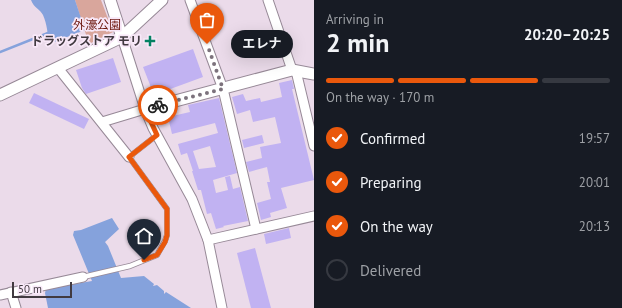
<!DOCTYPE html>
<meta charset="utf-8">
<style>
:root{--surface:#171b24;--page:#20242c;--text:#f1f3f6;--muted:#9ea1a6;--line:#363941;--accent:#ea580c}
body{margin:0;font-family:"PT Sans","Noto Sans JP",sans-serif;background:var(--page);color:var(--text);height:100vh;display:flex;flex-direction:column;font-size:15px;white-space:nowrap}
*{box-sizing:border-box;margin:0}
p{font-size:13px;color:var(--muted)}
.icon{flex:none;width:22px;height:22px;fill:none;stroke:currentColor;stroke-width:2;stroke-linecap:round;stroke-linejoin:round}
.map{position:relative;flex:1;overflow:hidden}
.side{display:flex;flex-direction:column;background:var(--surface);width:308px}
.side>*{flex:none}
.scale{position:absolute;left:12px;bottom:10px;width:60px;box-sizing:border-box;padding-left:4px;border:2px solid #413a40;border-top:0;font-size:11px;line-height:14px;white-space:nowrap;color:#413a40;-webkit-text-stroke:3px #f8e8f8;paint-order:stroke}
.pin{position:absolute;display:grid;place-items:center;width:34px;height:34px;color:#fff;margin:-41px -17px;border-radius:50% 50% 50% 0;rotate:-45deg;box-shadow:0 0 4px #0007}
.pin .icon{rotate:45deg}
.courier{position:absolute;display:grid;place-items:center;width:40px;height:40px;margin:-20px;border:3px solid #ea580c;border-radius:50%;background:#fff;color:#222;box-shadow:0 1px 5px #0007}
.bubble{position:absolute;height:28px;border-radius:14px;background:var(--surface);box-shadow:0 4px 16px #0002;font-size:13px;font-weight:700;line-height:28px;text-align:center}
.head em{font-style:normal;font-weight:700}
.head div{display:flex;flex-direction:column-reverse}
.head{display:flex;align-items:center;justify-content:space-between;height:68px;padding:0 12px}
h1{font-size:26px;font-weight:700;line-height:30px}
.bar{display:grid;grid-template-columns:repeat(4,1fr);gap:6px 4px;align-content:center;height:48px;padding:0 12px}
.bar i{height:5px;border-radius:3px;background:var(--line)}
.bar .selected{background:var(--accent)}
.bar p{grid-column:span 4}
ol{padding:0 12px;list-style:none}
li{display:flex;align-items:center;gap:12px;height:44px}
li p{margin-inline-start:auto}
li .icon{padding:4px;border-radius:50%;background:var(--accent);color:#fff;stroke-width:4}
li:last-child{color:var(--muted)}
li i{width:22px;height:22px;border:2px solid var(--line);border-radius:50%}
main{display:flex;flex:1;min-height:0}
.map>svg:first-child{display:block}
.green{fill:#d9a69c}
.water{fill:#85a2dc}
.lines{fill:none;stroke-linecap:round;stroke-linejoin:round}
.stream{stroke:#85a2dc;stroke-width:2.5}
.building{fill:#c1b2f2;fill-rule:evenodd}
.service-casing{stroke:#978997;stroke-width:6}
.minor-casing{stroke:#978997;stroke-width:11}
.tertiary-casing{stroke:#978997;stroke-width:13}
.service{stroke:#fff;stroke-width:4.5}
.minor{stroke:#fff;stroke-width:9}
.tertiary{stroke:#fff;stroke-width:11}
.done{stroke:#7c727c;stroke-width:4;stroke-dasharray:0 7.2}
.route{stroke:#ea580c;stroke-width:5}
.poi-dot{fill:#038162;stroke:#f8e8f8;stroke-width:1.5}
.labels{text-anchor:middle;stroke-width:3.5;stroke-linejoin:round;paint-order:stroke}
.park-label{font-size:12px;fill:#6c170e;stroke:#f8e8f8}
.poi-label{font-size:12px;font-weight:bold;fill:#413a40;stroke:#f8e8f8;text-anchor:end}
</style>
<main>
<div class="map">
<svg width="314" height="308" viewBox="0 0 314 308">
<rect width="100%" height="100%" fill="#ebdbea"/>
<polygon class="green" points="75,0 101,0 113,32 89,44"/>
<g class="water">
<path d="M31 0H75L85 30 49 44C48 35 47 24 43 15 40 9 34 8 31 0Z"/>
<polygon points="112,218 119,229 105,242 108,246 121,278 144,276 154,284 153,286 157,285 164,291 164,294 166,292 191,308 48,308 45,293 46,289 92,281 73,235 74,231 81,230"/>
</g>
<g class="lines">
<polyline class="stream" points="0,52 48,33"/>
</g>
<g class="building">
<polygon points="193,49 203,77 154,95 143,67"/>
<polygon points="113,58 121,82 86,94 82,88 76,70"/>
<polygon points="292,80 294,89 292,89 314,180 281,188 287,208 270,213 271,217 261,220 257,203 271,199 267,182 270,182 267,167 249,172 246,162 262,158 260,147 281,143 275,117 253,122 250,110 237,114 232,97 243,94 246,101 260,98 261,102 282,97 279,83"/>
<polygon points="34,93 89,119 84,129 29,103"/>
<path d="M219 98 237 173 213 180 216 193 228 190 225 177 230 176 233 189 240 187 248 221 223 226 224 227 216 229 211 213 207 214 201 190H198L192 171H193L187 153 181 155 178 144 218 133 215 123 172 134 168 117 190 112 188 105ZM210 146 216 167 199 169 193 151Z"/>
<polygon points="262,135 264,143 244,148 242,140"/>
<polygon points="289,228 291,238 266,244 264,234"/>
<polygon points="255,248 271,308 251,308 237,253"/>
</g>
<g class="lines">
<defs>
<polyline id="service" points="83,277 130,266 157,255 165,241 167,235 167,209 129,157 157,135"/>
<g id="minor">
<polyline points="190,0 223,89 256,229"/>
<polyline points="268,0 292,70"/>
<polyline points="122,37 145,109 153,128 192,199 208,240 222,308"/>
<polyline points="58,68 129,157"/>
<polyline points="296,71 314,146"/>
<polyline points="102,122 145,109"/>
<polyline points="208,240 314,216"/>
<polyline points="11,292 16,308"/>
<polyline points="0,295 83,277"/>
</g>
<g id="tertiary">
<polyline points="110,0 122,37"/>
<polyline points="0,95 122,37 162,0"/>
<polyline points="145,109 292,70 314,74"/>
</g>
</defs>
<use href="#service" class="service-casing"/>
<use href="#minor" class="minor-casing"/>
<use href="#tertiary" class="tertiary-casing"/>
<use href="#service" class="service"/>
<use href="#minor" class="minor"/>
<use href="#tertiary" class="tertiary"/>
</g>
<g class="lines">
<polyline class="done" points="158,105 223,89 207,44"/>
<polyline class="route" points="144,260 157,255 165,242 167,235 167,209 129,157 157,135 145,109 158,105"/>
</g>
<path class="poi-dot" d="M148 35h4v4h4v4h-4v4h-4v-4h-4v-4h4z"/>
<g class="labels">
<g class="park-label">
<text x="97" y="29">外濠公園</text>
</g>
<g class="poi-label">
<text x="142" y="45">ドラッグストア モリ</text>
</g>
</g>
</svg>
<div class="scale">50 m</div>
<div class="pin" style="left:207px;top:44px;background:#ea580c"><svg class="icon" aria-label="bag" viewBox="0 0 24 24"><path d="M5 8h14l-1 12H6zM9 8a3 3 0 0 1 6 0"/></svg></div>
<div class="pin" style="left:144px;top:260px;background:#1f2937"><svg class="icon" aria-label="home" viewBox="0 0 24 24"><path d="M3 11l9-7 9 7M6 9v11h12V9"/></svg></div>
<div class="courier" style="left:158px;top:105px"><svg class="icon" aria-label="bike" viewBox="0 0 24 24"><circle cx="6" cy="16" r="4"/><circle cx="18" cy="16" r="4"/><path d="M6 16l4-8h5l3 8M10 8l3 8H6M13 5h3"/></svg></div>
<div class="bubble" style="left:231px;top:30px;width:62px">エレナ</div>
</div>
<section class="side">
<div class="head"><div><h1>2 min</h1><p>Arriving in</p></div><em>20:20–20:25</em></div>
<div class="bar"><i class="selected"></i><i class="selected"></i><i class="selected"></i><i></i><p>On the way · 170 m</p></div>
<ol>
<li><svg class="icon" aria-label="check" viewBox="0 0 24 24"><path d="M5 12l5 5 9-10"/></svg>Confirmed<p>19:57</p></li>
<li><svg class="icon" aria-label="check" viewBox="0 0 24 24"><path d="M5 12l5 5 9-10"/></svg>Preparing<p>20:01</p></li>
<li><svg class="icon" aria-label="check" viewBox="0 0 24 24"><path d="M5 12l5 5 9-10"/></svg>On the way<p>20:13</p></li>
<li><i></i>Delivered</li>
</ol>
</section>
</main>
